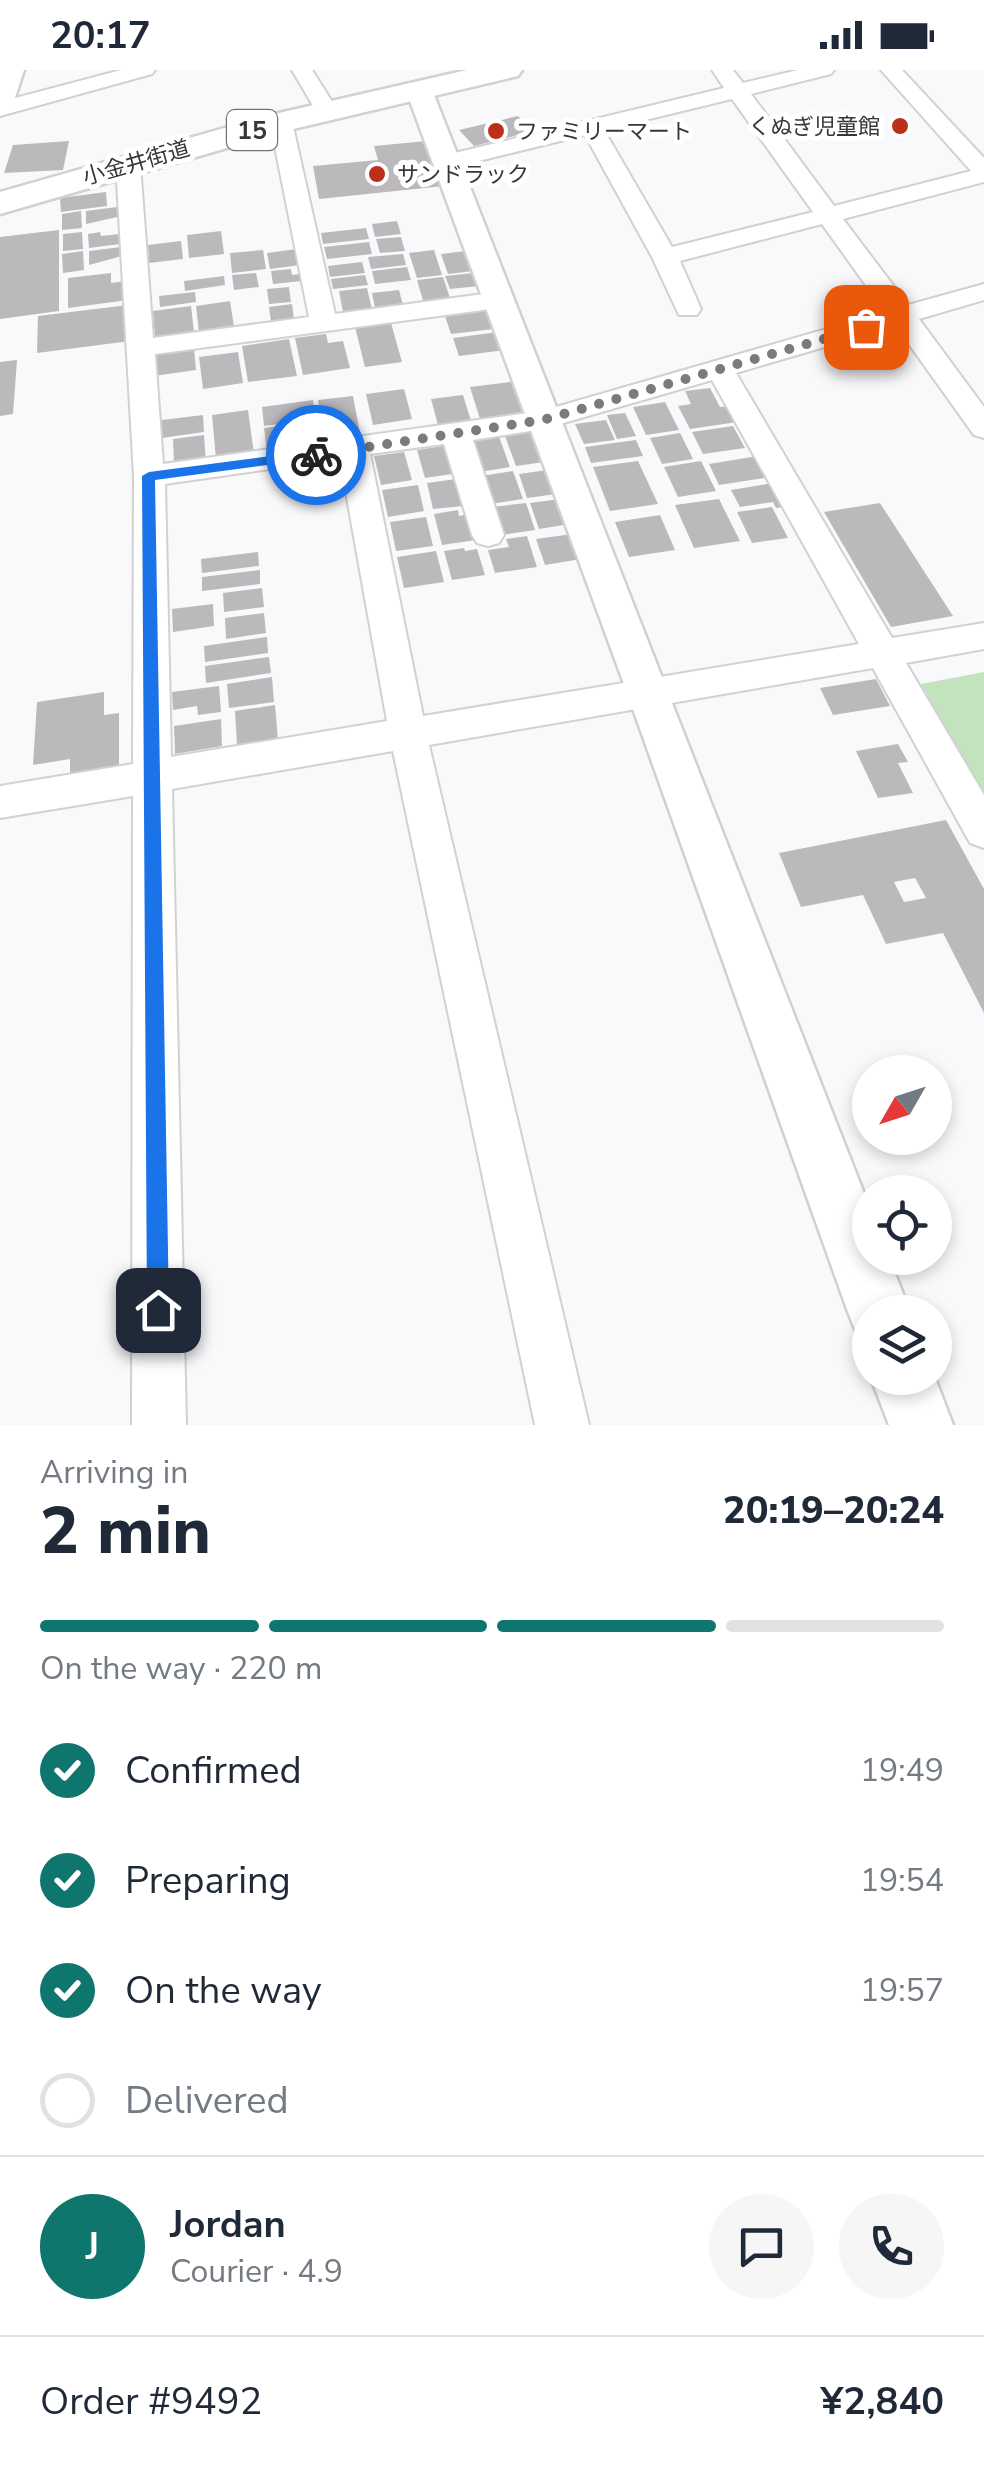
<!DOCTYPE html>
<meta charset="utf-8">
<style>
:root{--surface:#fff;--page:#f6f6f7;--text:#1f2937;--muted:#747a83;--line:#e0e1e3;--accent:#0f766e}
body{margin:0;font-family:"Nunito Sans","Noto Sans JP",sans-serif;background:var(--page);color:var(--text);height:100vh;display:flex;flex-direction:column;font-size:38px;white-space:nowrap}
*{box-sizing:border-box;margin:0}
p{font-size:32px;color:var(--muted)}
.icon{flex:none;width:55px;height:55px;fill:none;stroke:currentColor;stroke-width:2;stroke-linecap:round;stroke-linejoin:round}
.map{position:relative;height:1355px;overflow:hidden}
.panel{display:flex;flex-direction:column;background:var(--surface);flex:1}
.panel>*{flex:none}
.needle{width:65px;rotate:231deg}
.tools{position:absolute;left:852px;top:985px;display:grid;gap:20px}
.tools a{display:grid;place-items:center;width:100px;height:100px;border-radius:50%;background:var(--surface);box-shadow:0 5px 15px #0003;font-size:50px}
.pin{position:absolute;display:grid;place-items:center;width:85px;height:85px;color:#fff;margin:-42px;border-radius:20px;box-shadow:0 5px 15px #0006}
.courier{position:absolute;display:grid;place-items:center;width:100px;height:100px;margin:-50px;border:8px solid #1a73e8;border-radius:50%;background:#fff;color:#222;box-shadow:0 2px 12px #0007}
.summary em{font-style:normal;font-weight:800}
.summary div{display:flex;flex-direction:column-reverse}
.summary{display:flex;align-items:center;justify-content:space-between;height:170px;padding:0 40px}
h1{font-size:65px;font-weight:800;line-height:75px}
.bar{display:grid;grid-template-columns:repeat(4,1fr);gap:15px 10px;align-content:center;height:120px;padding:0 40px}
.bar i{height:12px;border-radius:8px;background:var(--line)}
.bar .current{background:var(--accent)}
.bar p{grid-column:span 4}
.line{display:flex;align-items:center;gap:25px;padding:0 40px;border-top:2px solid var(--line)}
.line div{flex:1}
.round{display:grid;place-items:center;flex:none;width:105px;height:105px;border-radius:52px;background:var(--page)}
ol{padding:0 40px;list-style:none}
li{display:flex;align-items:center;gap:30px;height:110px}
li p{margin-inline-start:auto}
li .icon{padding:10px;border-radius:50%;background:var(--accent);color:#fff;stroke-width:4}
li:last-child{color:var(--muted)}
li i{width:55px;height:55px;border:5px solid var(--line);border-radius:50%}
.status{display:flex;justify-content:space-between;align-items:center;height:70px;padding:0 50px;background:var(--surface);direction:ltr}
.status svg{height:28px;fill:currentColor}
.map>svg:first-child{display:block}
.green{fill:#c2e3bd}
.building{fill:#bbb9bc;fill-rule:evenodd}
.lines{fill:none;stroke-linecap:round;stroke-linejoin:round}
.minor-casing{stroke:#d1d1d4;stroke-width:4}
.tertiary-casing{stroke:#d1d1d4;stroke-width:5}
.primary-casing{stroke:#d1d1d4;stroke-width:5}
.minor{fill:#fff;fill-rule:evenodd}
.tertiary{fill:#fff;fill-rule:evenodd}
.primary{fill:#fff;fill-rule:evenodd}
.route{fill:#1a73e8}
.done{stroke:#7b7b7d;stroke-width:10;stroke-dasharray:0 18}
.poi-dot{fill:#bc3019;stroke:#fff;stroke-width:4}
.labels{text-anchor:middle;stroke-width:10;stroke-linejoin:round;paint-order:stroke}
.far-poi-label{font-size:22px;fill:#373738;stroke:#fff;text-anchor:start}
.far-street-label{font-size:22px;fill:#373738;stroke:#fff}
.shield{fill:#fff;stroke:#737374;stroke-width:2.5}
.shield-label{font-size:25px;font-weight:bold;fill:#373738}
</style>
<div class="status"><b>20:17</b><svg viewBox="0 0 49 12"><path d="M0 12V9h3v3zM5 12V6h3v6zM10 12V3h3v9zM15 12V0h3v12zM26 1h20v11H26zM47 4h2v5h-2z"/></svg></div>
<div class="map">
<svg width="984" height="1355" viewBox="0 0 984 1355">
<rect width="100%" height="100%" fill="#f9f9fc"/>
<polygon class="green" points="984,602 984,726 921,614"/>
<g class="building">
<polygon points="518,46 534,61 474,76 459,60"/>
<polygon points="69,71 63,100 4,103 13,75"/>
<polygon points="427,71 444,116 319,129 313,96 378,90 374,76"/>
<polygon points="106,122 107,136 61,142 60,128"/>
<polygon points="117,137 117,147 86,154 86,141"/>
<polygon points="81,141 82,158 62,160 62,144"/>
<polygon points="397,151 401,164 375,167 372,154"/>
<polygon points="366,158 369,169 323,174 321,163"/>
<polygon points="59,160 59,241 0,249 0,167"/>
<polygon points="221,161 224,184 189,188 187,165"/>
<polygon points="82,162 83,179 63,181 63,164"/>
<polygon points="100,162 101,166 119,164 120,174 89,178 88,164"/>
<polygon points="401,167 405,181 380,183 376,169"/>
<polygon points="181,171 183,189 149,193 148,175"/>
<polygon points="369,172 372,184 327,189 324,177"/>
<polygon points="121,177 122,186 89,195 89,181"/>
<polygon points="297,179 300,195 270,199 267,183"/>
<polygon points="263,180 266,199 232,203 230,183"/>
<polygon points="434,180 442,205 417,208 409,183"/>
<polygon points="83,181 84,200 63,203 62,184"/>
<polygon points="466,181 473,201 448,204 441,184"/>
<polygon points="403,184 406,195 371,199 368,187"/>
<polygon points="362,192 365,203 330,207 328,196"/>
<polygon points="407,197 411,210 375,214 372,201"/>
<polygon points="291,199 292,205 300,204 302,211 273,214 271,201"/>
<polygon points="111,203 111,213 126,211 128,230 68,238 68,208"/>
<polygon points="256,203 259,217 234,220 232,205"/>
<polygon points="474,203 479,216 450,219 445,206"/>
<polygon points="365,205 368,215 333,219 331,209"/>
<polygon points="224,206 225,215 185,221 184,211"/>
<polygon points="443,207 451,231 424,234 417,210"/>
<polygon points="289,217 291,232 269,234 267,219"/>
<polygon points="367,218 372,239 343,242 339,221"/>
<polygon points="399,220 403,235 375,238 372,223"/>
<polygon points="195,222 196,232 160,237 159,226"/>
<polygon points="230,231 234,257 199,262 196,236"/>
<polygon points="292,234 294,249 271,252 269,237"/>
<polygon points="128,235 130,271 37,283 38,246"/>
<polygon points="191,236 194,262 155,268 153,241"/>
<polygon points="487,240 494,259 451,264 445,246"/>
<polygon points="391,253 402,292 365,297 355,257"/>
<polygon points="498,262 505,280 459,286 453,268"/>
<polygon points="326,264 328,273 343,271 350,298 303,305 295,268"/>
<polygon points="289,269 297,306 248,312 242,276"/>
<polygon points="194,278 196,300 154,306 152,283"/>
<polygon points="238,282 243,313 203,319 199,287"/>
<polygon points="17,290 13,344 0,346 0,292"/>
<polygon points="511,312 522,343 480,349 470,317"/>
<polygon points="710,318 720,337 729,336 737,352 690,359 678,336 691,334 685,321"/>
<polygon points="404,319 412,349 373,355 366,324"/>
<polygon points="463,325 471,351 438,355 431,329"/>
<polygon points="353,326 360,363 324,368 318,330"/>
<polygon points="313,330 316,349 264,356 262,337"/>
<polygon points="665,332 679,360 646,365 633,337"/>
<polygon points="248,340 254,384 216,389 212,345"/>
<polygon points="625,343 636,366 617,369 607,345"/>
<polygon points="203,345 204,362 162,368 162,350"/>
<polygon points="606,350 615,370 584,374 575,354"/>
<polygon points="304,353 308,377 267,382 264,358"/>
<polygon points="733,356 745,378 703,384 692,362"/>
<polygon points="533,362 544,392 516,396 505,366"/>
<polygon points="680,363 693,389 662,394 650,368"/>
<polygon points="498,364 510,397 480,402 469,369"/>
<polygon points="204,365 206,392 174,396 173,369"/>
<polygon points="636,370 643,386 591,393 585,377"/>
<polygon points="443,376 455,399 451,399 452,404 425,408 417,380"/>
<polygon points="404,382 412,410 381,415 374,386"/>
<polygon points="758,386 770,407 719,415 709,394"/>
<polygon points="638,391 658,434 610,441 593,397"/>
<polygon points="701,391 716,421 678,427 664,397"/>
<polygon points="547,400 556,424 527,428 519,404"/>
<polygon points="513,401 523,429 491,434 481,406"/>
<polygon points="456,409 463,436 433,439 427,413"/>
<polygon points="773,413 787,436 776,438 773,432 740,437 731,420"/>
<polygon points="418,415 424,441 388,447 382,420"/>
<polygon points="560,429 570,454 539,459 530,433"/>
<polygon points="719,429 740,471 694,478 675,435"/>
<polygon points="526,433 535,460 501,465 492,437"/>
<polygon points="880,433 953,546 891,557 824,442"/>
<polygon points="772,437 788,468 752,473 737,442"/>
<polygon points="458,440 459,446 469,444 476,470 442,475 434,444"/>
<polygon points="660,445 675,480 629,487 615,452"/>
<polygon points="426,447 433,476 396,481 390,452"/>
<polygon points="572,464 581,489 545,495 536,469"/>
<polygon points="527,466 537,497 495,503 488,480 509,477 506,469"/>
<polygon points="464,478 465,481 477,479 485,505 452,510 444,481"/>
<polygon points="436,481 444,512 404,518 397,487"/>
<polygon points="258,482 259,496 202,503 201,489"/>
<polygon points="260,500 260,514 202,521 202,507"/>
<polygon points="262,518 264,537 224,542 223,523"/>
<polygon points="213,534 214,556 173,562 172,539"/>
<polygon points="264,543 266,563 226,569 225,548"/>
<polygon points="267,567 268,583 205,592 204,576"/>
<polygon points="269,587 271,603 206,613 205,596"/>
<polygon points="272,607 274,632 229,638 227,614"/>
<polygon points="876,609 890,636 833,645 820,618"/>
<polygon points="219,616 221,642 198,645 197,636 173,640 172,622"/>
<polygon points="104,622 104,645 119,643 119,696 70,703 70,689 33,695 37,632"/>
<polygon points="275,635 278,670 237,676 235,641"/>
<polygon points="221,649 222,676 175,684 174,656"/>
<polygon points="898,674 908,692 898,693 913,723 878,728 856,681"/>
<path d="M946 750 984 819V943L943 863 886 874 863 825 801 837 779 783ZM915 808 926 828 904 832 894 812Z"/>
</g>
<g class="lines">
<defs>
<g id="minor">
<polygon points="121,0 155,0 152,4 0,46 0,32"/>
<polygon points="292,0 312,0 338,41 335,46 319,46"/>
<path d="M712 0H733L743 13 798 0H834L831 4 751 24 834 136 971 101 881 0H902L984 88V112L843 149 908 235 984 214V230L919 249 984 337V368L974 365 896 256 736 303 892 568 984 553V579L906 593 984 725V778L970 773 873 598 429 675 589 1355H535L393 681 172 719 186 1355H132L133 726 0 748V716L133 694 134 406 116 94 128 87 140 94 153 268 309 247 270 52 281 45 292 52 335 244 498 222 511 230 498 238 155 284 163 394 542 341 885 242 822 154 680 191 701 239 697 245H679L652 187 585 65 446 99 434 92 438 87 724 18ZM732 29 813 142 672 177 604 60ZM712 310 859 574 423 646 370 384 444 374 472 465 477 473 488 476 499 473 504 465 473 370 543 359ZM340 389 387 651 171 687 165 414Z"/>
</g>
<g id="tertiary">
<polygon points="419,12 432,20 870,1139 870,1188 889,1188 910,1242 870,1242 870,1269 857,1264 848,1242 627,622 406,20"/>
<polygon points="871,1308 935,1308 953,1355 889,1355"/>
</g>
<g id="primary">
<polygon points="0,0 24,0 11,40 0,43"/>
<polygon points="467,0 522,0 518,6 289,60 0,144 0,122 270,45"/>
</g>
</defs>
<use href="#minor" class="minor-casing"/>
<use href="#tertiary" class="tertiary-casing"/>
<use href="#primary" class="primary-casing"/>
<use href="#minor" class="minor"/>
<use href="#tertiary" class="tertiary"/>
<use href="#primary" class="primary"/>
</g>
<polygon class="route" points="316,380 322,385 320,388 155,410 169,1240 166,1248 158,1252 150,1248 147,1240 142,406 149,402"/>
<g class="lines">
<polyline class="done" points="316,385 543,350 866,257"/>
</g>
<g class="poi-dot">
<circle cx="900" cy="56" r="10"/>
<circle cx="496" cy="61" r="10"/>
<circle cx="377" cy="104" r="10"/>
</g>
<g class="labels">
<g class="far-poi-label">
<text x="880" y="64" text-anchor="end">くぬぎ児童館</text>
<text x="516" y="69">ファミリーマート</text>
<text x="397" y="112">サンドラック</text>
</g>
<g class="far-street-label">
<text transform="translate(136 92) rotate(-16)" y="8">小金井街道</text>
</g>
<rect class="shield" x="227" y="40" width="50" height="40" rx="8"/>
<g class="shield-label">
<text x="252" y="69">15</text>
</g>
</g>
</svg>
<div class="tools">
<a><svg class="needle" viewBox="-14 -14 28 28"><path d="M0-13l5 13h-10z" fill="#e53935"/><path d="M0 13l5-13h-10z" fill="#747a83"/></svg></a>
<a><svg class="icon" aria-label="locate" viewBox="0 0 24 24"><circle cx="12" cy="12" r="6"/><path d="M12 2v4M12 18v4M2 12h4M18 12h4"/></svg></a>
<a><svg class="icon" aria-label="layers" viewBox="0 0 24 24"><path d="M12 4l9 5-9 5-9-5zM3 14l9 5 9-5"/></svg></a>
</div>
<div class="pin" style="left:866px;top:257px;background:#ea580c"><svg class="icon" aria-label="bag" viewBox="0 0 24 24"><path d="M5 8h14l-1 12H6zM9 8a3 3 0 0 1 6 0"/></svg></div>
<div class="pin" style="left:158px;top:1240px;background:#1f2937"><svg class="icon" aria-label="home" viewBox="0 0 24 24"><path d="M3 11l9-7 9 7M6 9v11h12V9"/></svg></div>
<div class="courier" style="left:316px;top:385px"><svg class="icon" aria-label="bike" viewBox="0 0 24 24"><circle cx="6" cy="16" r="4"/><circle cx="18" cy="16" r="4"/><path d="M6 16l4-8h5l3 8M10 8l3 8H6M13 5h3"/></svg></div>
</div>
<section class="panel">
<div class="summary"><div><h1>2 min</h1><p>Arriving in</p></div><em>20:19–20:24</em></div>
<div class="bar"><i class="current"></i><i class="current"></i><i class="current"></i><i></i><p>On the way · 220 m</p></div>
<ol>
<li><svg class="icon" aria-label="check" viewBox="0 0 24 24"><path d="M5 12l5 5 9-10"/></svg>Confirmed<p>19:49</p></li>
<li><svg class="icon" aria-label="check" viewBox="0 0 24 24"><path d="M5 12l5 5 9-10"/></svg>Preparing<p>19:54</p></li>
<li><svg class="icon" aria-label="check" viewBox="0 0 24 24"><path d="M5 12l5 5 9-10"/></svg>On the way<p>19:57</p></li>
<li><i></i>Delivered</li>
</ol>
<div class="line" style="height:180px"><b class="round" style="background:var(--accent);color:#fff">J</b><div><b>Jordan</b><p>Courier · 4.9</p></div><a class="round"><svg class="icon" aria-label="chat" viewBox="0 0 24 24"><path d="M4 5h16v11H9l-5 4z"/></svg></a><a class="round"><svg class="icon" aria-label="phone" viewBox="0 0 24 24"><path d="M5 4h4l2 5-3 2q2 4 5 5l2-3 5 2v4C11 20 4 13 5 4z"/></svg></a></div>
<div class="line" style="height:130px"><div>Order #9492</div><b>¥2,840</b></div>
</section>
